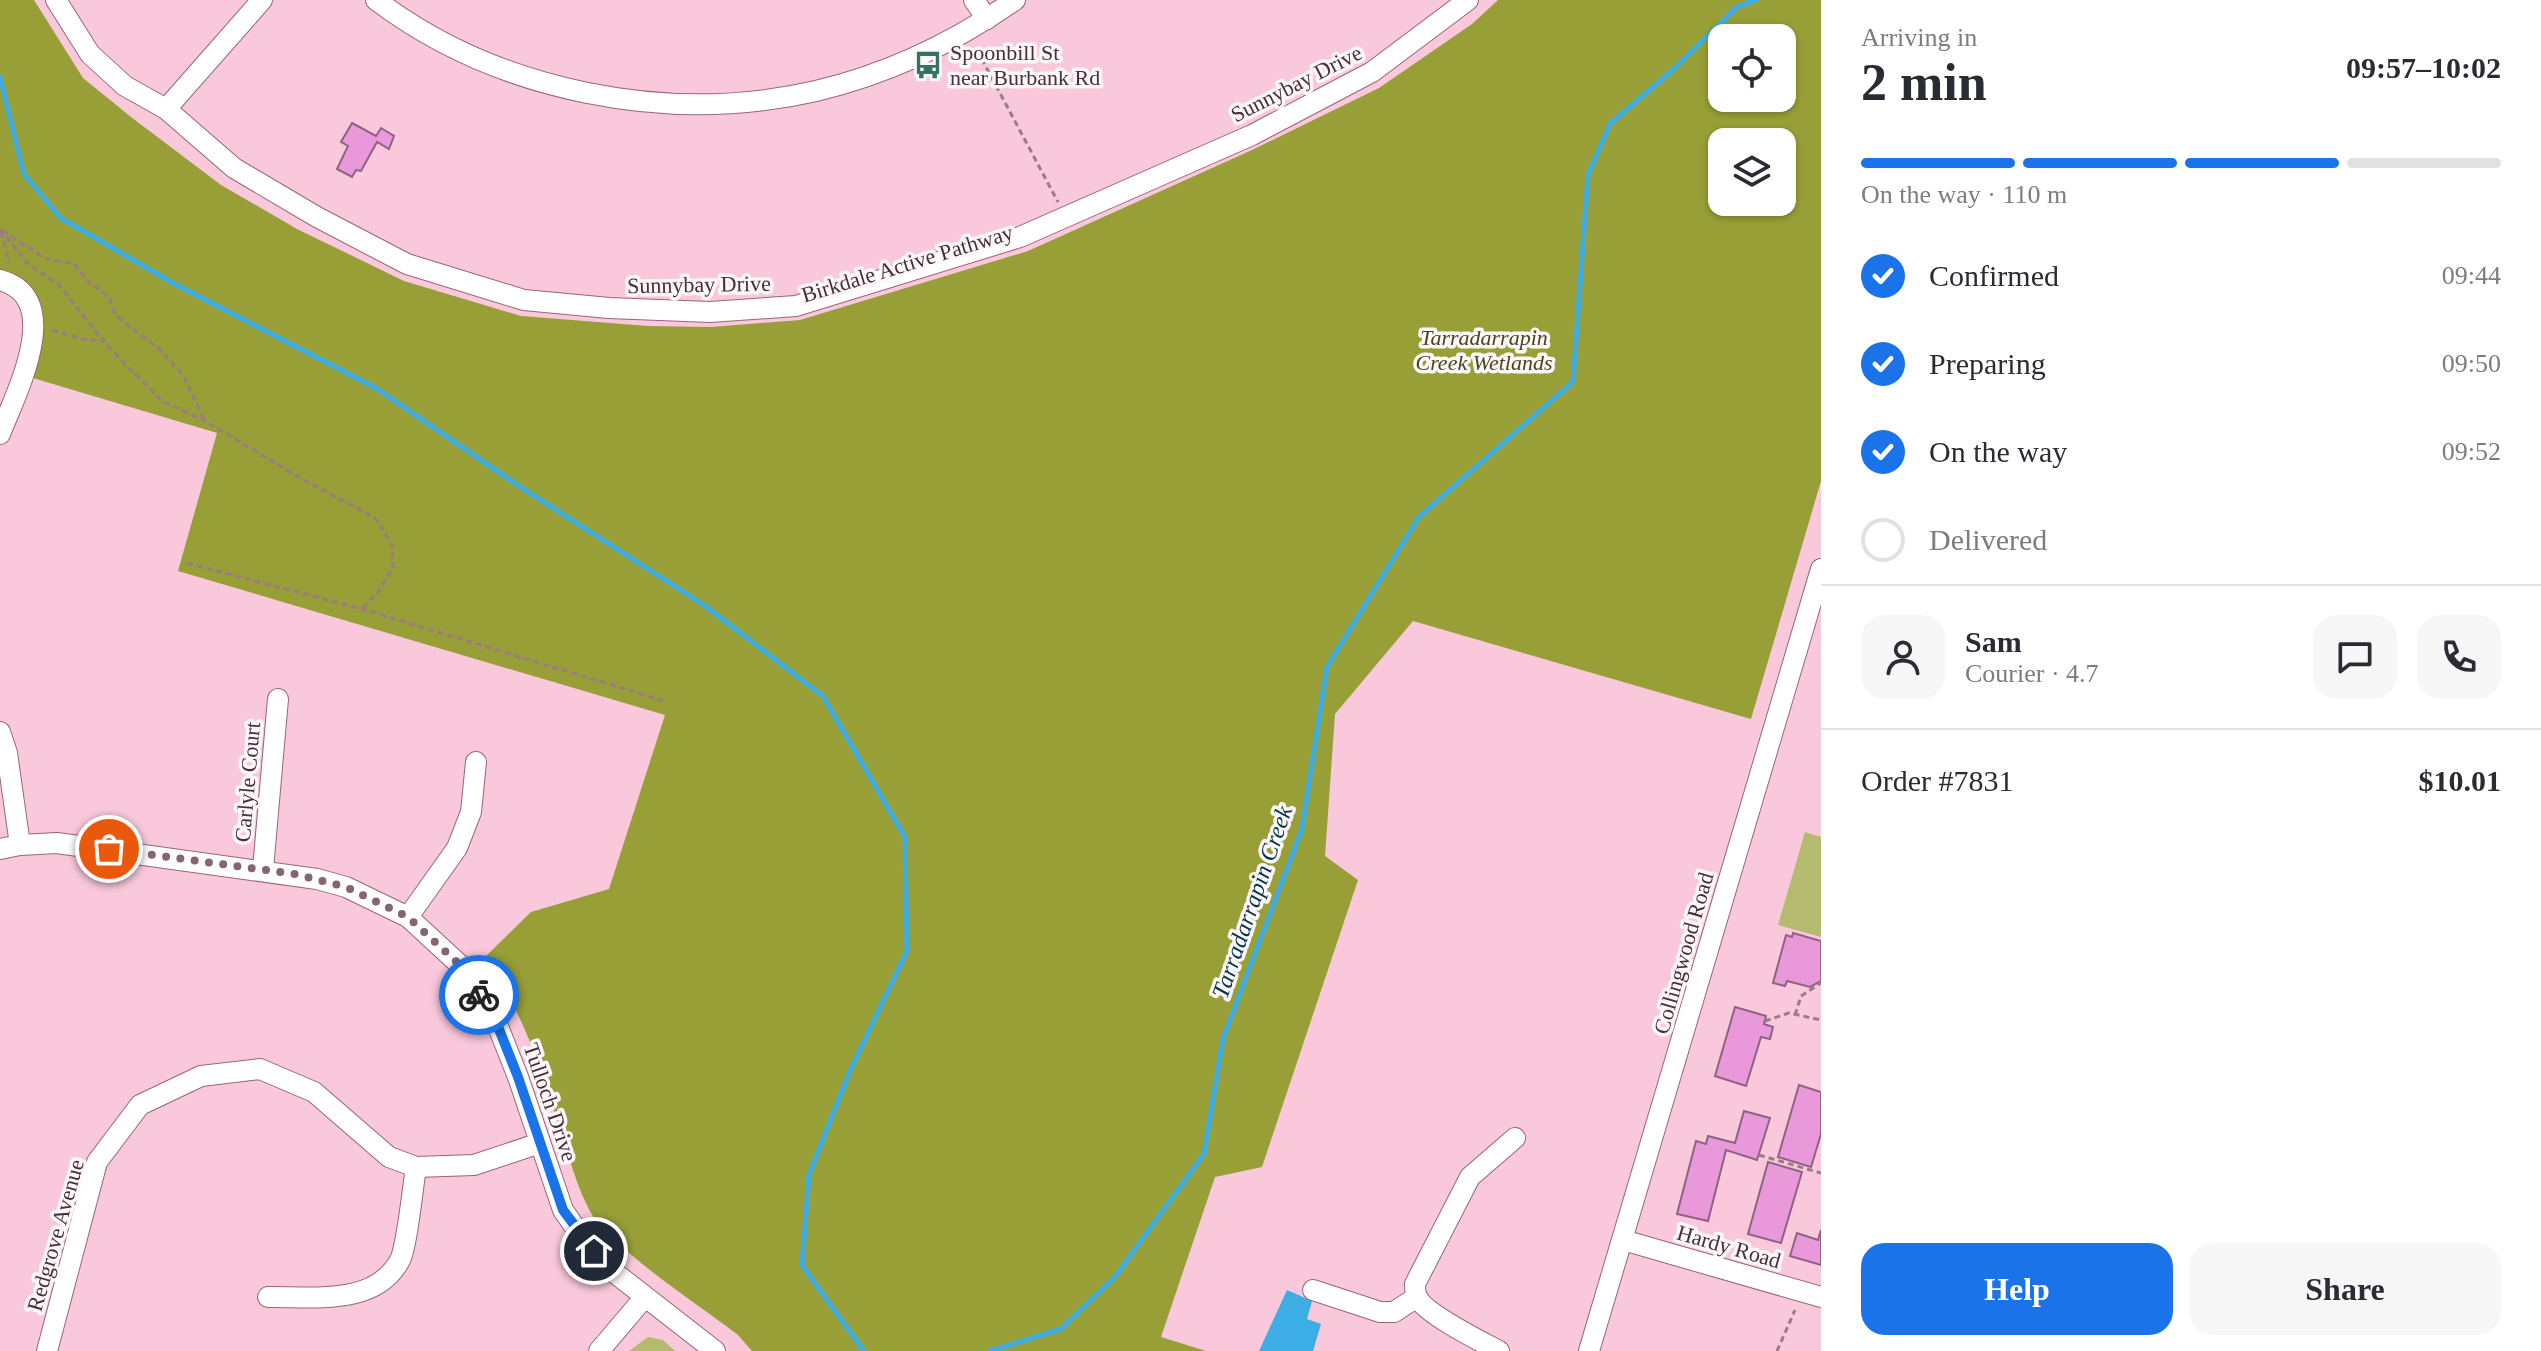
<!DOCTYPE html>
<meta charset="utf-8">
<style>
:root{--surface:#fff;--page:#f7f7f7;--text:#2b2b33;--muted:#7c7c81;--line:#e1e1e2;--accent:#1a73e8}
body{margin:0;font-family:Georgia,serif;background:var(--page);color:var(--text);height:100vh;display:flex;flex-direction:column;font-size:30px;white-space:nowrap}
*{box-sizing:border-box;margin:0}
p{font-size:26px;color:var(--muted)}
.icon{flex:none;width:44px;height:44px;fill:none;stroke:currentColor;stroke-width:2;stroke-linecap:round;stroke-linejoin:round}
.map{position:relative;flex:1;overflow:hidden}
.side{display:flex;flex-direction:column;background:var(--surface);width:720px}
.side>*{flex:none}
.controls{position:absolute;left:1708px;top:24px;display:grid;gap:16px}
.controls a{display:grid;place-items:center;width:88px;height:88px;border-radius:16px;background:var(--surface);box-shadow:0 2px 6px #0004;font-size:40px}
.pin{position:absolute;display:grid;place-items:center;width:68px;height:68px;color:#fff;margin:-34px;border:4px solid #fff;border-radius:50%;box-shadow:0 2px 8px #0007}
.courier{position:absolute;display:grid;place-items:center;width:80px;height:80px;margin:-40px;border:6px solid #1a73e8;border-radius:50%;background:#fff;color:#222;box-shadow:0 2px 10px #0007}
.summary em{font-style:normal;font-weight:700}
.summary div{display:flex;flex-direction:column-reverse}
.summary{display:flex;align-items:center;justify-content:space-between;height:136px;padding:0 40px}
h1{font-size:52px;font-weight:700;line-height:60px}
.bar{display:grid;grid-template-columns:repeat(4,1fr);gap:12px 8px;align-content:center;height:96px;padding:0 40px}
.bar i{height:10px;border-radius:6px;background:var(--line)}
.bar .selected{background:var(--accent)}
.bar p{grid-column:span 4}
.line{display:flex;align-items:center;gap:20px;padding:0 40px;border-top:2px solid var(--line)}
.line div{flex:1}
.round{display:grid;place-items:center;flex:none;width:84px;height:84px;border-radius:24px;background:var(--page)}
ol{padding:0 40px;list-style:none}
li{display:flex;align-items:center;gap:24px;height:88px}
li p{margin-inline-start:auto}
li .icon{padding:8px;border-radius:50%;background:var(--accent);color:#fff;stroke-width:4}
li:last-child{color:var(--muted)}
li i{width:44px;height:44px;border:4px solid var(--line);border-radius:50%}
.cta{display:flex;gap:16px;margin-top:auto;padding:16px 40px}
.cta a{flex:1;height:92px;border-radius:24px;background:var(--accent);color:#fff;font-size:32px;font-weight:700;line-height:92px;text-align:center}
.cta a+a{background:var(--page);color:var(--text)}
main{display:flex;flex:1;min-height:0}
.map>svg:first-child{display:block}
.green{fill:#b4bb6e}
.forest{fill:#979f36;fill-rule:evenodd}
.water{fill:#3caee5}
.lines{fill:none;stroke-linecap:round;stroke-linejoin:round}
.stream{stroke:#3caee5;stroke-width:5}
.building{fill:#e999da;stroke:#8d6285;stroke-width:2}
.minor-casing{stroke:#99647a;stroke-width:22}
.path{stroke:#9d7a88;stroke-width:3;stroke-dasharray:6 4;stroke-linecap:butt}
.minor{stroke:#fff;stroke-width:20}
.done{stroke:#856571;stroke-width:8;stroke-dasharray:0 14.4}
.route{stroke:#1a73e8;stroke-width:10}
.labels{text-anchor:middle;stroke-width:7;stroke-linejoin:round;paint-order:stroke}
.poi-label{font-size:22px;fill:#462f38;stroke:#fef7fa;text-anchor:start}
.street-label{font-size:22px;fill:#462f38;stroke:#fef7fa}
.park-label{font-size:22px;font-style:italic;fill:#43471c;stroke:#fef7fa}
.water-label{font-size:24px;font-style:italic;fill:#03364c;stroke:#fef7fa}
</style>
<main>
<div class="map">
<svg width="1821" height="1351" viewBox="0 0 1821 1351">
<rect width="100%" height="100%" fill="#f9c9db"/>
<g class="green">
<polygon points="1805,832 1821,837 1821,937 1778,925"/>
<polygon points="648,1337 663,1340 675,1351 629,1351"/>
</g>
<path class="forest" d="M0 0H34L83 78 131 117 221 185 297 229 404 281 521 316 648 326 711 327 800 320 1028 251 1252 150 1379 88 1472 24 1498 0H1821V481L1751 719 1413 621 1335 714 1325 856 1358 880 1262 1167 1215 1177 1161 1337 1206 1351H752L738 1335C695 1302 630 1261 596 1220 582 1202 571 1164 564 1141 543 1078 526 1012 483 959L531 912 609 889 665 715 178 571 217 433 33 378C43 333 57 287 0 271ZM1722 38H1782V98H1722ZM1722 142H1782V202H1722Z"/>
<polygon class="water" points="1287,1290 1312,1301 1307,1319 1321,1324 1313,1351 1259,1351"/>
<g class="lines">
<g class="stream">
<polyline points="0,77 24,174 61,218 173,283 376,388 516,484 704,605 823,696 905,837 907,951 850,1071 809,1175 802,1265 864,1351"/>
<polyline points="990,1351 1061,1329 1115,1277 1204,1154 1223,1039 1302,829 1327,667 1419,517 1573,382 1588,175 1610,124 1675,68 1737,7 1756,0"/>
</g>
</g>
<g class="building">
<polygon points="352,123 376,136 381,128 394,136 389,149 377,142 361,171 356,170 352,177 337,169 348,146 341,142"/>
<polygon points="1793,933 1821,941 1821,981 1810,987 1787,981 1785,986 1773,983 1786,935 1792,937"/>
<polygon points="1735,1007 1766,1016 1764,1024 1773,1027 1770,1039 1761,1037 1746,1086 1715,1076"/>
<polygon points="1799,1085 1821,1092 1821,1134 1811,1167 1778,1157"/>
<polygon points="1744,1111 1770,1118 1757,1160 1726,1150 1708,1221 1677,1214 1696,1141 1706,1144 1708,1136 1735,1143"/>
<polygon points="1768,1162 1802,1172 1781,1243 1748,1234"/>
<polygon points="1821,1230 1821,1265 1790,1256 1797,1233 1818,1240"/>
</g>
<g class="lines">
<defs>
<g id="minor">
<polyline points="56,0 90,54 125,86 166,109 234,168 317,217 407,264 524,300 609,308 710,312 796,306 1020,237 1252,135 1372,72 1468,0"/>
<path d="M376 0C498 92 668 125 816 91 888 74 955 42 1015 0"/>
<polyline points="974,0 987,19"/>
<polyline points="166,109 262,0"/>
<path d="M0 280C66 298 16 393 0 434"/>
<polyline points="0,732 7,753 20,845"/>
<polyline points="0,849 20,845 57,843 317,879 346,887 408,917 460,965 495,1019 518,1077 563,1210 581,1236 606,1266 715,1351"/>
<polyline points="263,869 278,699"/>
<polyline points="408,917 457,848 471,812 476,762"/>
<polyline points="1623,1240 1821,1297"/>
<polyline points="1313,1290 1380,1312 1394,1312 1417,1297"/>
<path d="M268 1297C312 1296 375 1307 400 1260 407 1246 413 1186 416 1167"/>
<polyline points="47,1351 97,1162 140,1105 201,1076 260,1069 314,1092 389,1157 416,1167 474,1165 540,1143"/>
<polyline points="599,1351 644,1298"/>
<path d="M1499 1351C1482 1342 1425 1314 1417 1297 1415 1293 1415 1289 1415 1284L1470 1177 1515 1138"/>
<polyline points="1589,1351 1821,569"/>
</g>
</defs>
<use href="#minor" class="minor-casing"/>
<g class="path">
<polyline points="977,50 1058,202"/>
<polyline points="0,229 28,264 58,284 110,349 162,401 205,421 295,475 375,518 392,544 393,568 379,591 362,609"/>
<polyline points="3,231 44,258 74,264 88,281 109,297 116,316 159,349 183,375 205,420"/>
<polyline points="1,232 9,263"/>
<polyline points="52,330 82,339 103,341"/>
<polyline points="187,563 362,609 668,702"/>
<polyline points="1795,1015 1801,996 1821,983"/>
<polyline points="1765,1021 1789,1013 1821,1020"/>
<polyline points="1759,1155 1821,1173"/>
<polyline points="1777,1351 1795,1310"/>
</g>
<use href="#minor" class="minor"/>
</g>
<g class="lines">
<polyline class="done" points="109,849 295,874 346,887 408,917 460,965 479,995"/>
<polyline class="route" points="479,995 495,1019 518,1077 563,1210 594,1251"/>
</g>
<defs>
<symbol id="bus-bare" viewBox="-9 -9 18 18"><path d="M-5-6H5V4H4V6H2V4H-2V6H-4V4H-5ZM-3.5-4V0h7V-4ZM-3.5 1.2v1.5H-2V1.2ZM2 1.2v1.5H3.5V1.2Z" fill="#337362" stroke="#fef7fa" stroke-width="2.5" paint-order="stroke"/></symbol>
</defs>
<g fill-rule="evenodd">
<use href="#bus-bare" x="908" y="45" width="40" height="40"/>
</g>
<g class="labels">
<g class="poi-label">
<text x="950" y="60">Spoonbill St<tspan x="950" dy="25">near Burbank Rd</tspan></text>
</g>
<g class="street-label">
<text transform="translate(1296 83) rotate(-27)" y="8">Sunnybay Drive</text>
<text transform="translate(907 263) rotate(-17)" y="8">Birkdale Active Pathway</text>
<text transform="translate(699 284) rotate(-1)" y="8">Sunnybay Drive</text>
<text transform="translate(247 782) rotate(-85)" y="8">Carlyle Court</text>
<text transform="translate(1683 953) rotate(-74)" y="8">Collingwood Road</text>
<text transform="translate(551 1102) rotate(71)" y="8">Tulloch Drive</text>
<text transform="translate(55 1235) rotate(-74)" y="8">Redgrove Avenue</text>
<text transform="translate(1729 1246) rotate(16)" y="8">Hardy Road</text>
</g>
<g class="park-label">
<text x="1484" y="345">Tarradarrapin<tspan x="1484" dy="25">Creek Wetlands</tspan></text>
</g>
<g class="water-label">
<text transform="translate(1252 902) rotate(-71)" y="8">Tarradarrapin Creek</text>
</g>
</g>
</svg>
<div class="controls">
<a><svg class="icon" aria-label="locate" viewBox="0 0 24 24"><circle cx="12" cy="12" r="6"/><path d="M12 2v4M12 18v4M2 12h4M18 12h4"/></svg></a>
<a><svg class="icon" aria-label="layers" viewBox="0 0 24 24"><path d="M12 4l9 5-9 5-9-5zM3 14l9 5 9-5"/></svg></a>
</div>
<div class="pin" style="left:109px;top:849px;background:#ea580c"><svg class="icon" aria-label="bag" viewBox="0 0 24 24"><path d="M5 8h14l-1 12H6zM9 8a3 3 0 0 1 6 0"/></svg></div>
<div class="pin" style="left:594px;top:1251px;background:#1f2937"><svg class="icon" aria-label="home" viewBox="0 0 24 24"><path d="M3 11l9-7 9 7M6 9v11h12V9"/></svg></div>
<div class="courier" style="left:479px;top:995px"><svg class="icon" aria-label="bike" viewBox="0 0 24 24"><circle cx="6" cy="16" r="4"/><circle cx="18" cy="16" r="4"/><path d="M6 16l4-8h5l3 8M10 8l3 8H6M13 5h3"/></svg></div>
</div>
<section class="side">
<div class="summary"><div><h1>2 min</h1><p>Arriving in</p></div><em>09:57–10:02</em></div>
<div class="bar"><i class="selected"></i><i class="selected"></i><i class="selected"></i><i></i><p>On the way · 110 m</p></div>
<ol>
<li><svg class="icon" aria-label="check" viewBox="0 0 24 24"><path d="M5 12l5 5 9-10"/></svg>Confirmed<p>09:44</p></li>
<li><svg class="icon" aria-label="check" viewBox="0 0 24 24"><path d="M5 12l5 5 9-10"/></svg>Preparing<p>09:50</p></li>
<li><svg class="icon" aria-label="check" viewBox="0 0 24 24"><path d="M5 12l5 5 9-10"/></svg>On the way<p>09:52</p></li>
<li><i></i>Delivered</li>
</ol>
<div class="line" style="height:144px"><a class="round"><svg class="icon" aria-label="person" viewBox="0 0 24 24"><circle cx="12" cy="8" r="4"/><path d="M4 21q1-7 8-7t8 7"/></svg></a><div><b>Sam</b><p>Courier · 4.7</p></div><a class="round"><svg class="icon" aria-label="chat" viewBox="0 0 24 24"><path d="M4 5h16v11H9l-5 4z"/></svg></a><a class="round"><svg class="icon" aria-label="phone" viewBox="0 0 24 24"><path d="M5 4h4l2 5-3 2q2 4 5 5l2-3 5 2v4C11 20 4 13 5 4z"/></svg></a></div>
<div class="line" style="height:104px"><div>Order #7831</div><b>$10.01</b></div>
<div class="cta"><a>Help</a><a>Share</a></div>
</section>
</main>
